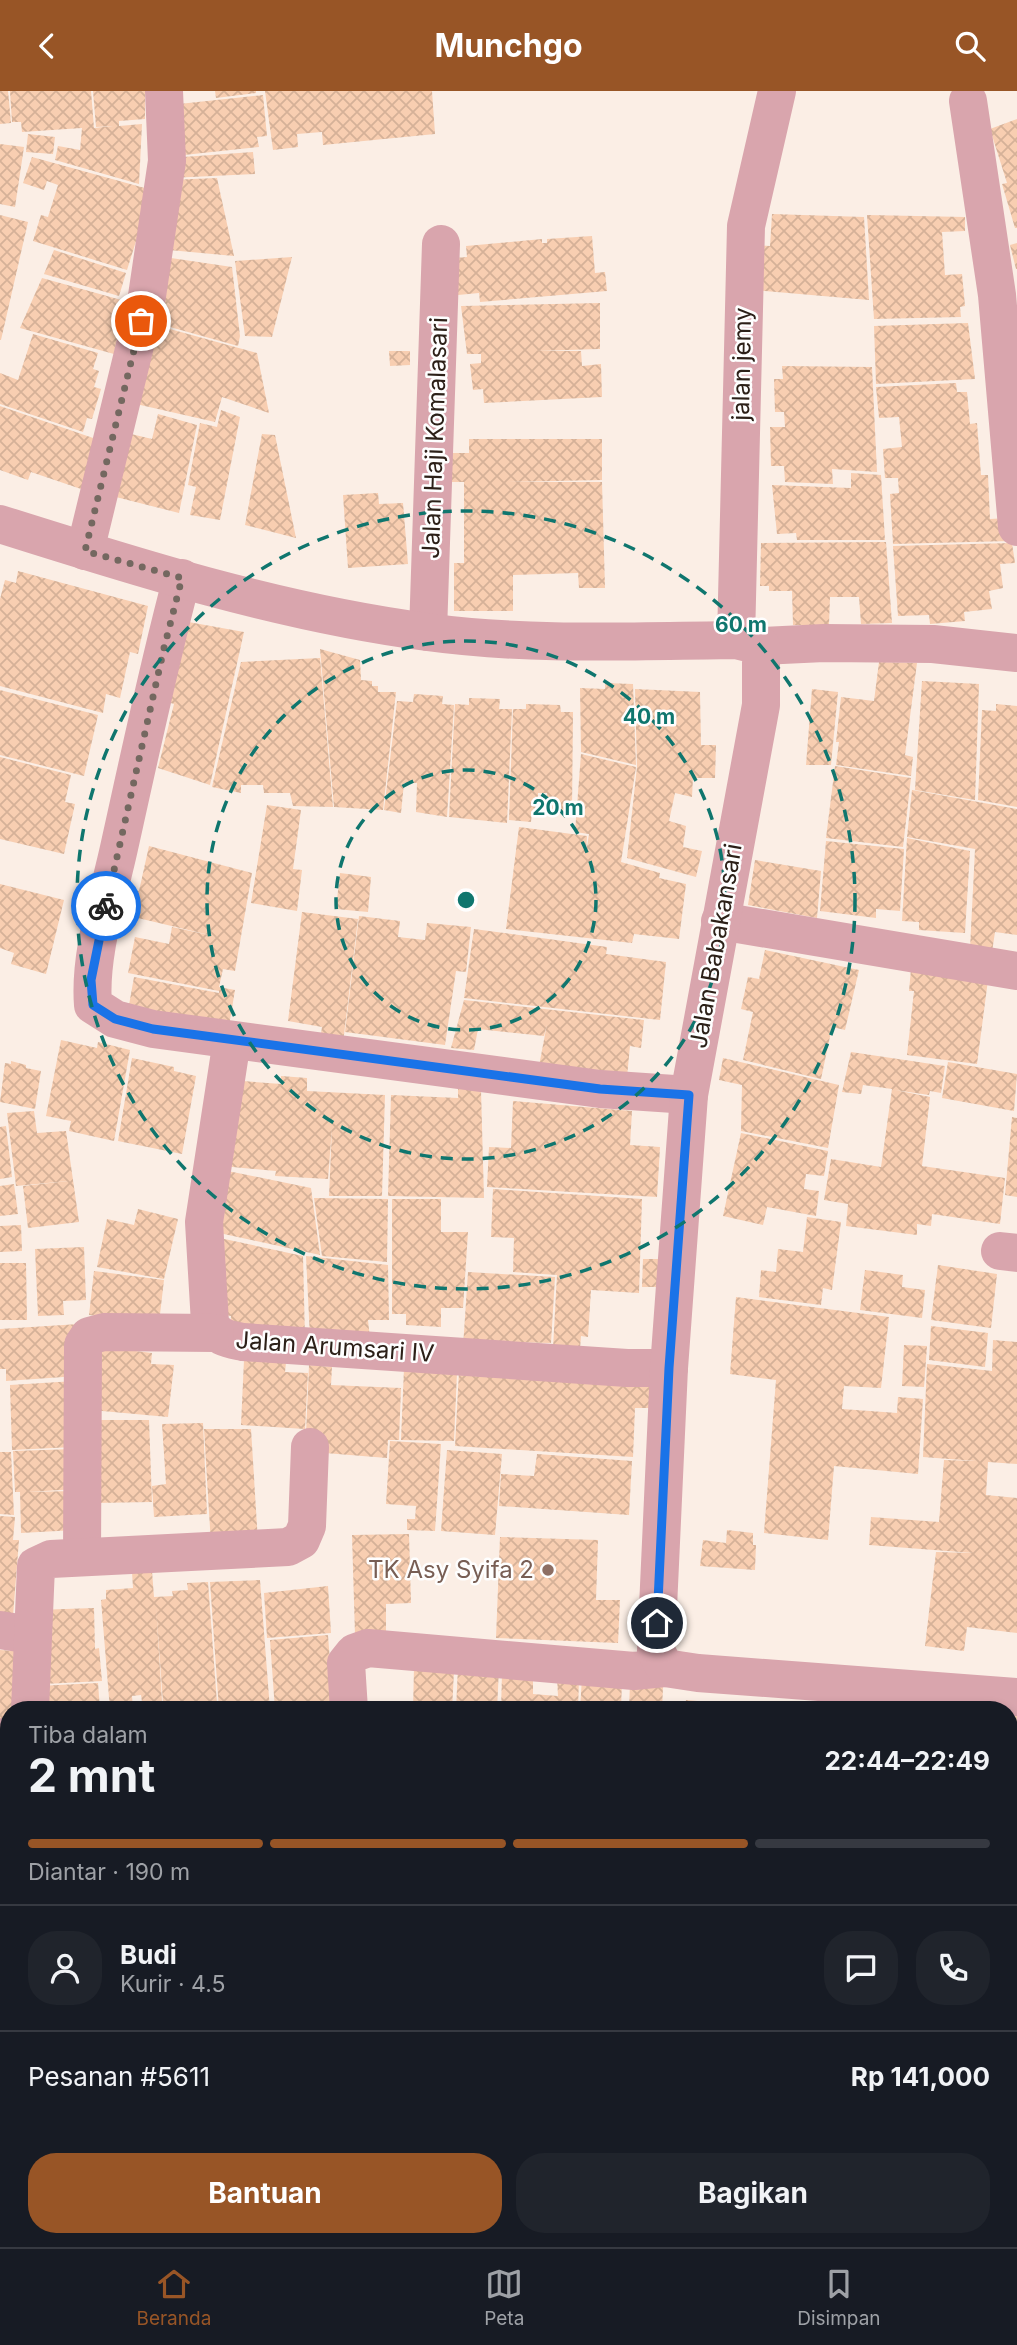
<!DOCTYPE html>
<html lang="id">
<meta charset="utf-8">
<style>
:root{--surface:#171b24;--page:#20242c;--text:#f1f3f6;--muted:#9ea1a6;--line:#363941;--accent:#985526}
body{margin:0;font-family:Inter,sans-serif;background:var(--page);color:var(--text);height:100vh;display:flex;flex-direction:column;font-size:26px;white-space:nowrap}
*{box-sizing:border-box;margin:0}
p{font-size:23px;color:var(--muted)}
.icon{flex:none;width:38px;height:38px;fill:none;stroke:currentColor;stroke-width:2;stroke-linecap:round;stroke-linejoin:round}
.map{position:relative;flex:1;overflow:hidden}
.panel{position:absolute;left:0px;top:1610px;width:1018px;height:546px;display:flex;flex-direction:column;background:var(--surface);border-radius:28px 28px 0 0;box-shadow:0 4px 10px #0003}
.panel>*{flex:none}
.pin{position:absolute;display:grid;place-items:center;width:60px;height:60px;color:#fff;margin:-30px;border:4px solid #fff;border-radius:50%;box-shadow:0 2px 7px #0007}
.courier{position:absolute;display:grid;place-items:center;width:70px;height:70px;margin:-35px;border:5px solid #1a73e8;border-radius:50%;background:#fff;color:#222;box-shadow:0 2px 9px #0007}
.head em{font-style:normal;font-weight:700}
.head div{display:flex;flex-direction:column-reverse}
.head{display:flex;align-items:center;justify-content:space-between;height:119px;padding:0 28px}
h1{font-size:46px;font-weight:700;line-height:52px}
.bar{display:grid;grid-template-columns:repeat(4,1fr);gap:10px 7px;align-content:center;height:84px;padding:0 28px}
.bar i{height:9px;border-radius:5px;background:var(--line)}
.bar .active{background:var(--accent)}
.bar p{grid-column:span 4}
.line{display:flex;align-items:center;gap:18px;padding:0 28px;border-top:2px solid var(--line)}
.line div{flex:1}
.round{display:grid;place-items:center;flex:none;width:74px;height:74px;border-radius:28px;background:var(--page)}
.primary-button{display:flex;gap:14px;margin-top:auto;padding:14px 28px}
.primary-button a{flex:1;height:80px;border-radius:28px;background:var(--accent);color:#fff;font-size:28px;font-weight:700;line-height:80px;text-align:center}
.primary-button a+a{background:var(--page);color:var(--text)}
header{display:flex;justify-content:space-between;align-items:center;height:91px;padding:0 28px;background:var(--accent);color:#fff;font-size:32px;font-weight:700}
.dock{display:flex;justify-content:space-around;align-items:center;height:98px;border-top:2px solid var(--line);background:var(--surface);font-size:19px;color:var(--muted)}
.dock a{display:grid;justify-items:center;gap:4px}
.dock .active{color:var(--accent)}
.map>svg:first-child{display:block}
.building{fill:url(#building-cross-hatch)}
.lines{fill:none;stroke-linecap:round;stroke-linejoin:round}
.minor{stroke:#d9a5ad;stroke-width:38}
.tertiary{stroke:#d9a5ad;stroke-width:38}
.done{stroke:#746860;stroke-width:7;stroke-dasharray:0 12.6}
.route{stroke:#1a73e8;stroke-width:9}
.ring{fill:none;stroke:#0f766e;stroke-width:3.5;stroke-dasharray:12 9}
.education-dot{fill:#8d6e63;stroke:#fefefe;stroke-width:2.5}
.labels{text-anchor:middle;stroke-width:5;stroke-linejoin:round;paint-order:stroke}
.street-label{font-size:24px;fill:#2c2018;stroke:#fefefe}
.education-label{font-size:24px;fill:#785e54;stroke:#fefefe;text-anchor:end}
.centre{fill:#0f766e;stroke:#fefefe;stroke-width:3.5}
.ring-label{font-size:21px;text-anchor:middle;font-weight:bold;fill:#0f766e;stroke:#fefefe;stroke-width:5;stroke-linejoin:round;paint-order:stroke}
</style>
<header><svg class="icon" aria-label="back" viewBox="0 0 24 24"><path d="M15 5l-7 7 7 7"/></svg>Munchgo<svg class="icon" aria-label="search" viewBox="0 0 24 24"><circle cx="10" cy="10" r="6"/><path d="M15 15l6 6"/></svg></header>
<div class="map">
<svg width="1017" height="2156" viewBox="0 0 1017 2156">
<defs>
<pattern id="building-cross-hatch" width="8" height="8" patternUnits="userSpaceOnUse" patternTransform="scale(1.75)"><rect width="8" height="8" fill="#f8ceb1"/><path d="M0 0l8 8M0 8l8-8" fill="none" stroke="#d5b198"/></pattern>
</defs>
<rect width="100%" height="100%" fill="#fbeee5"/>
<g class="building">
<polygon points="0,0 8,0 11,32 0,33"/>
<polygon points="10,0 91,0 94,37 113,35 96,36 93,0 145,0 145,28 119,30 119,35 142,33 139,93 55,69 58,55 80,59 82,37 22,41 21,31 12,31"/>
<polygon points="215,0 256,0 256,2 216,7"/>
<polygon points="265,0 432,0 435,43 323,54 322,41 297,43 298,56 273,59"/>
<polygon points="263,4 267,45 257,46 259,56 184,64 179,13"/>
<polygon points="1017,28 1017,137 1015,137 1002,93 1007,92 990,38"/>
<polygon points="28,43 55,46 53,63 26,61"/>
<polygon points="0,53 24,56 15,116 0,113"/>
<polygon points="253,61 255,83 169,87 169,67"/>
<polygon points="32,66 152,99 127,179 33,150 41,124 48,126 58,94 47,90 44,99 23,92"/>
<polygon points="217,87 234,165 169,159 169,89"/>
<polygon points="772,123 864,126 869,209 754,199 757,154 770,155"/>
<polygon points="0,124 28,131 1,249 0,249"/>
<polygon points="867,124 965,126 965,140 942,141 945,184 962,183 965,215 960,216 961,226 874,228"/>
<polygon points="592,145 595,182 605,181 607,200 480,211 479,202 458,204 455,167 467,166 466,155 542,148 542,152 547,152 547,148"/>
<polygon points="1017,152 1017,178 1016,178 1010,154"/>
<polygon points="54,159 126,182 119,205 44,183"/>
<polygon points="292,166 272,246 245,245 235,170"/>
<polygon points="171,167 232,176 240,245 238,255 152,231"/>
<polygon points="42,187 125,210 114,263 20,237"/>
<polygon points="600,212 600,258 536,260 581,260 582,275 601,273 602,306 484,312 483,298 473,299 470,273 481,272 481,263 467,263 461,215"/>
<polygon points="968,232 975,288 876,293 874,235"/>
<polygon points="159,235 257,262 269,322 222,306 215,331 136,313 152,253 155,253"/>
<polygon points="33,243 98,262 93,278 99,280 94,296 101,298 92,328 87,327 83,341 0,313 0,282 18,289"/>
<polygon points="389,260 410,260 410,274 390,275"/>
<polygon points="782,275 872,276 877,381 832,378 833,393 785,391 784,375 771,375 770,336 785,336 784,321 775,321 774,288 783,288"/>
<polygon points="956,292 957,301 967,301 970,333 977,332 981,384 988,384 990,428 1008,427 1010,450 893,453 890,403 899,402 898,387 885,387 883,358 902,356 899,326 879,327 876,296"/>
<polygon points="0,315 96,348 84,399 31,381 28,389 0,379"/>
<polygon points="221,319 240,326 220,429 190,424 196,396 188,394 200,332 217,336"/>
<polygon points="158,323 197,334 179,422 112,405 127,342 152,348"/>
<polygon points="262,343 275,344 296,447 245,434"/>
<polygon points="469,348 602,348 602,389 506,391 602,391 605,497 579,497 578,482 513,484 513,520 454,520 454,472 464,472 464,391 451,391 452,362 469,362"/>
<polygon points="851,382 881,384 885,449 797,449 796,442 777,443 772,394 851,397"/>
<polygon points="378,402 379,413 403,412 408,473 348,477 343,404"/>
<polygon points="886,451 892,532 861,533 859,506 830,506 829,534 793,534 792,500 769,500 769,495 760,495 761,452"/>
<polygon points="1012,452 1015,472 1000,473 1003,497 989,500 992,518 964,521 965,530 930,533 929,524 898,525 893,455"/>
<polygon points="18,480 148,515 138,563 130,561 120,607 106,603 103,622 0,595 0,508 5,489 16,492"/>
<polygon points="183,530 244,541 210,694 158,677 174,613 164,610"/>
<polygon points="320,558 360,569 361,589 372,590 372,595 378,595 378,601 396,601 383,719 334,716"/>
<polygon points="320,567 333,716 293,715 290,702 264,702 263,694 241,694 241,702 212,696 241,571"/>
<polygon points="879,571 917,572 905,664 913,666 911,685 836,674 839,651 836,651 841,606 874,610"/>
<polygon points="922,590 979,593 975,709 915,699"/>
<polygon points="605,592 633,593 636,674 581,661 580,597 605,598"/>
<polygon points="635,598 700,601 701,654 716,654 715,687 693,687 692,706 675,702 669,730 686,735 683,756 702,760 696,786 627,767 637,676"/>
<polygon points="812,598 838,601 831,674 806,674"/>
<polygon points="0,599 98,624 84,685 0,664"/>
<polygon points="414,603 443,605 442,613 454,614 447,726 416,721 417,692 404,692 401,722 384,719 397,610 413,611"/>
<polygon points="469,607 500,608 499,618 512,618 507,732 449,726 455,613 469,614"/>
<polygon points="526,613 560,614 561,621 573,621 572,722 547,722 547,702 538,702 538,720 532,720 531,731 509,729 513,618 526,618"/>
<polygon points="996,613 1017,615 1017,716 978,709 982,619 996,620"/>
<polygon points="581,663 636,676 621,771 660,782 659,787 686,793 679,848 634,843 632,852 506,838 519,736 587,745 586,762 589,743 575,741"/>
<polygon points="0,666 71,684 65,711 75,713 64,763 0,748"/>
<polygon points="835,675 911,687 903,756 826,747"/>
<polygon points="912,699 1017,718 1017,844 995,841 992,861 970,858 975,758 907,746"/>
<polygon points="267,714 301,719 293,778 302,779 297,820 251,812"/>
<polygon points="907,747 970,760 965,842 919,839 919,831 902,830"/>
<polygon points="826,750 904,758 900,820 876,818 876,827 820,820"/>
<polygon points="149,755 252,782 235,880 223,878 219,896 235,899 227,947 129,914 134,886 219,902 219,900 128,882 135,846 169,853 172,836 218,846 121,823 126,797 139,800"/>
<polygon points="755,769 821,780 817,827 748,814"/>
<polygon points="340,782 371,786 368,821 336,818"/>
<polygon points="0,793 64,809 46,883 11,873 14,862 0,857"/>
<polygon points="302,821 358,828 343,952 320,949 322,936 288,930"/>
<polygon points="359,825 400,830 398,846 425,849 427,832 471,836 466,881 456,880 445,954 345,941"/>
<polygon points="474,838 607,856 606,863 666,871 660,929 464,907"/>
<polygon points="765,859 859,879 845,939 832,936 821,988 743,969 753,921 741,918 748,886 759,888"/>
<polygon points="911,878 988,889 977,973 907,964 914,900 909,900"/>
<polygon points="464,909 644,929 641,957 630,955 627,986 539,975 547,933 544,945 478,938 474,959 451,957"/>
<polygon points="61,949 97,957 98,951 130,959 114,1050 69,1040 71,1030 46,1025"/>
<polygon points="851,961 945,975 941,1002 930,1000 929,1004 895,999 930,1006 922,1075 1005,1087 1000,1133 932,1123 931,1135 917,1133 917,1144 846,1135 848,1113 824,1109 831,1068 881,1076 892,998 863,994 861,1003 842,1001"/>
<polygon points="132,967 174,976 174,980 196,985 182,1063 118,1050"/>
<polygon points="723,967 839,994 828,1057 741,1040 742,994 719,989"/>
<polygon points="11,970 26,974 26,977 41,980 35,1018 0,1011 5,972 11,973"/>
<polygon points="948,971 1017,983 1014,1020 942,1007"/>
<polygon points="281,985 307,987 307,1000 385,1004 382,1105 329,1105 332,1037 328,1088 275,1085 276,1080 222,1075 229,989 281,993"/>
<polygon points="458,997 481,999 484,1107 388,1105 391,1004 458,1007"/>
<polygon points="513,1010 632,1020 630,1054 660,1056 657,1106 487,1096 489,1056 511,1057"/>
<polygon points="34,1020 37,1042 66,1040 79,1131 28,1137 23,1095 68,1090 16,1095 7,1022"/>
<polygon points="1012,1026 1017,1027 1017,1106 1005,1104"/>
<polygon points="6,1035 12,1086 0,1088 0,1036"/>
<polygon points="741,1042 828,1060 824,1085 806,1083 804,1098 819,1100 816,1125 767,1116 763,1134 723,1125"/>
<polygon points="223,1079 311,1097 320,1164 210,1140"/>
<polygon points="14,1093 18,1123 0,1125 0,1095"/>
<polygon points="493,1098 642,1108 639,1202 591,1199 588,1246 581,1245 580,1258 553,1257 557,1184 513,1181 514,1147 491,1146"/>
<polygon points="314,1107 388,1108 387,1171 322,1165"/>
<polygon points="392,1108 441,1108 441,1141 468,1141 463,1217 441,1217 441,1236 406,1234 406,1223 392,1223"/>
<polygon points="138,1118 178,1128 164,1188 97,1176 107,1128 134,1134"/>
<polygon points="807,1126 841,1131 832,1199 823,1197 821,1214 759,1206 761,1179 776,1181 778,1158 803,1161"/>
<polygon points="21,1134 22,1160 0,1161 0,1135"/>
<polygon points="215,1146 303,1165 305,1247 230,1242 231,1225 215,1223"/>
<polygon points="84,1156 86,1209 63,1210 64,1224 38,1225 35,1158"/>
<polygon points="306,1165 388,1174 389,1229 368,1229 370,1248 310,1247"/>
<polygon points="643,1168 663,1168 662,1196 642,1196"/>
<polygon points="0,1172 26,1172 27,1229 0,1229"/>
<polygon points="938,1174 997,1183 991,1237 931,1229"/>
<polygon points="865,1179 903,1184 902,1196 925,1199 922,1227 860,1219"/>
<polygon points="94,1180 164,1189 159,1232 89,1224"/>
<polygon points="468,1181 555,1186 551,1252 509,1251 463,1256"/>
<polygon points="736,1206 889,1226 881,1297 844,1295 842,1318 897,1322 898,1306 923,1308 918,1383 834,1375 828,1449 764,1442 776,1289 730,1283"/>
<polygon points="79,1233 78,1285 6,1290 6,1278 0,1278 0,1238"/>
<polygon points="931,1235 988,1242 985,1276 929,1269"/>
<polygon points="993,1249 1017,1251 1017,1373 988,1371 986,1404 1017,1407 1017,1542 967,1536 964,1560 925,1555 936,1461 973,1462 869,1454 871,1426 939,1431 944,1369 976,1370 923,1366 927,1273 992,1280"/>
<polygon points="904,1254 927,1255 924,1296 902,1295"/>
<polygon points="96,1255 152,1262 151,1273 174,1274 168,1326 91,1319"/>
<polygon points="244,1269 286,1272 285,1281 308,1282 305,1338 241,1334"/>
<polygon points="309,1274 332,1276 331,1294 401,1297 399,1349 388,1349 387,1367 325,1362 325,1345 306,1343"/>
<polygon points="404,1277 457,1281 454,1350 401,1349"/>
<polygon points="459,1280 654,1292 653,1317 635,1317 633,1366 455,1355"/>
<polygon points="75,1290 73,1356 12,1359 10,1294"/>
<polygon points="93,1329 149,1329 152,1411 95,1412"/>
<polygon points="203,1332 207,1423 154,1426 152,1395 166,1393 162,1333"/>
<polygon points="204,1338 251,1338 258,1451 211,1454"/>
<polygon points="390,1350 441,1353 435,1440 407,1439 407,1428 415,1428 416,1415 386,1413"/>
<polygon points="75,1358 77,1398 27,1401 75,1400 76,1439 21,1442 20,1401 15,1401 13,1360"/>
<polygon points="447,1359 502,1363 495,1444 441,1440"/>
<polygon points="0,1361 11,1361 14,1424 0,1423"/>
<polygon points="537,1363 632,1370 629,1424 499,1415 501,1383 534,1385"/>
<polygon points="0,1425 15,1426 13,1449 19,1449 13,1525 0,1524"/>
<polygon points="727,1439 753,1442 753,1454 756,1454 755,1479 700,1475 703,1449 726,1452"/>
<polygon points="409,1443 411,1512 386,1513 386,1544 355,1544 352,1444"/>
<polygon points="500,1446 598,1449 596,1509 620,1509 618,1552 496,1547"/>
<polygon points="152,1480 154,1506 173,1505 172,1500 188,1499 187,1492 208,1491 217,1612 163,1612 156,1515 162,1610 142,1611 141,1604 132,1605 133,1619 110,1619 101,1509 106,1508 106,1499 133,1497 132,1481"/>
<polygon points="260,1489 270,1619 219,1619 210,1491"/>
<polygon points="328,1495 331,1542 267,1547 264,1502"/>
<polygon points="94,1517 95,1558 99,1557 102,1590 44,1593 36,1519"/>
<polygon points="328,1544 333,1610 340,1619 275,1619 270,1549"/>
<polygon points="0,1559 14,1560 14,1619 9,1619 9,1636 0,1636"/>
<polygon points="458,1575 499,1577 497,1619 456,1619"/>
<polygon points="414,1576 454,1580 452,1619 413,1619"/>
<polygon points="502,1582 533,1584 533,1603 558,1605 557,1586 579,1588 578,1619 501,1619"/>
<polygon points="582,1586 622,1589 621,1619 580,1619"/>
<polygon points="98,1592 100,1619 41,1619 39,1595"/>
<polygon points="630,1592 663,1596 662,1619 629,1619"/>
<polygon points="686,1609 733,1613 733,1619 685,1619"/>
<polygon points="214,1613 214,1619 166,1619 166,1614"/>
<polygon points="764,1613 806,1616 806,1619 764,1619"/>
<polygon points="835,1613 858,1614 857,1619 834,1619"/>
<polygon points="1010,1619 1017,1620 1017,1663 1012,1720 1010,1720"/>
<polygon points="0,1664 9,1665 9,1762 0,1760"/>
<polygon points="1010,1759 1017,1760 1017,1819 1010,1818"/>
<polygon points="0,1767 9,1768 9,1843 0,1842"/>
<polygon points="1010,1820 1017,1821 1017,1902 1010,1901"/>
<polygon points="1012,1906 1017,1907 1017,2022 1014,2022 1014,2010 1010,2010 1010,1939"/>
<polygon points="0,1943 9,1944 9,2019 0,2019"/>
<rect x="0" y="2022" width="9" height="84"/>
<polygon points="1010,2066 1017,2066 1017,2141 1010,2140"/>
<polygon points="69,2147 129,2147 130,2156 70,2156"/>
<polygon points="148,2147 185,2147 186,2156 148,2156"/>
<rect x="190" y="2147" width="63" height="9"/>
<rect x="275" y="2147" width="83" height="9"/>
<polygon points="467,2147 575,2147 574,2156 466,2156"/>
<polygon points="629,2147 683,2147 681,2156 627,2156"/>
</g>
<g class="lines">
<g class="minor">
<polyline points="968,10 997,204 1017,436"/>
<polyline points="85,460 147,205 167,70 164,0"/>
<path d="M182 487C158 577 139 667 119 757 108 807 89 864 93 914L115 928 153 938 600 998 689 1004"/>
<polyline points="428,541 441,153"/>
<polyline points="736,549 746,135 777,0"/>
<polyline points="761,555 824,552 933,553 1017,562"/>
<polyline points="720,830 1017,880"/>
<path d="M232 949 204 1131 210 1232C217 1247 228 1248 243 1251L627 1277H669"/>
<polyline points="1000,1160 1017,1162"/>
<polyline points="82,1466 83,1254 89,1245 104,1241 215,1242"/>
<polyline points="0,1539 31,1544"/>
<polyline points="30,1619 36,1475 51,1468 288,1456 301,1449 307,1435 310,1356"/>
<polyline points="349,1619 346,1572 354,1562 368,1557 634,1580 665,1577"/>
<polyline points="0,1647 9,1645"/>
<polyline points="1010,1750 1017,1751"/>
<polyline points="0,1898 9,1900"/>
<polyline points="1010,2032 1017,2033"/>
<polyline points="0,2129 9,2129"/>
<polyline points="62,2147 64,2156"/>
<polyline points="268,2147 268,2156"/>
<polyline points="779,2147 841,2156"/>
<polyline points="613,2156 615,2147"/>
</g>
<path class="tertiary" d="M0 433C139 477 282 522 427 541 529 555 633 550 736 549L761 555V614L689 1004 669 1277 656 1560 665 1577 698 1582 1017 1606"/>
</g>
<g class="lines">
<polyline class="done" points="106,815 164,557 182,487 85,460 141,230"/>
<polyline class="route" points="106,815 91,889 93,914 115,928 153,938 600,998 689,1004 669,1277 657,1532"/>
</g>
<g class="ring">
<circle cx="466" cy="809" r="130"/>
<circle cx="466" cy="809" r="259"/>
<circle cx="466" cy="809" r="389"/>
</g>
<circle class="education-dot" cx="548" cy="1479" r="7"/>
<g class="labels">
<g class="street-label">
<text transform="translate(742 273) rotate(-89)" y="8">jalan jemy</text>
<text transform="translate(435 347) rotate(-88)" y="8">Jalan Haji Komalasari</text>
<text transform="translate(716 855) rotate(-80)" y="8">Jalan Babakansari</text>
<text transform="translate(335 1256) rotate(4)" y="8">Jalan Arumsari IV</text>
</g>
<g class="education-label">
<text x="534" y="1487">TK Asy Syifa 2</text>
</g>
</g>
<circle cx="466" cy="809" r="10" class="centre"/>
<g class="ring-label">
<text x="741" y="541">60 m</text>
<text x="649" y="633">40 m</text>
<text x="558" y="724">20 m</text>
</g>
</svg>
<div class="pin" style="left:141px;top:230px;background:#ea580c"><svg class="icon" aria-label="bag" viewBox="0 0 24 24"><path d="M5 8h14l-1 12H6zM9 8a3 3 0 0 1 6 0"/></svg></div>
<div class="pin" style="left:657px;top:1532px;background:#1f2937"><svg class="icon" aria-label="home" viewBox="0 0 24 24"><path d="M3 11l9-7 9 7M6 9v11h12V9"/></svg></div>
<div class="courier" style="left:106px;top:815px"><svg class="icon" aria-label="bike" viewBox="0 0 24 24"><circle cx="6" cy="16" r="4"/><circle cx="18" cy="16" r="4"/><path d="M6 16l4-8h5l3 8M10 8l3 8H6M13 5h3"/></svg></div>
<section class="panel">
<div class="head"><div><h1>2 mnt</h1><p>Tiba dalam</p></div><em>22:44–22:49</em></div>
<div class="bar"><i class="active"></i><i class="active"></i><i class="active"></i><i></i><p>Diantar · 190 m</p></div>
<div class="line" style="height:126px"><a class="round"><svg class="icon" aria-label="person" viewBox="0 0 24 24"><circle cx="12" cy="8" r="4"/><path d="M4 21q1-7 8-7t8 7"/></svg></a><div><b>Budi</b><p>Kurir · 4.5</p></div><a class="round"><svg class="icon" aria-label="chat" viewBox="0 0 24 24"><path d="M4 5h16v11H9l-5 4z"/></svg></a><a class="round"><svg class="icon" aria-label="phone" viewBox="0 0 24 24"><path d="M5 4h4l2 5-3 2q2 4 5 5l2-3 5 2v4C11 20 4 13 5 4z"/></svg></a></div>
<div class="line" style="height:91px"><div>Pesanan #5611</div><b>Rp 141,000</b></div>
<div class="primary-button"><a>Bantuan</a><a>Bagikan</a></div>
</section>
</div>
<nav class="dock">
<a class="active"><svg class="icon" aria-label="home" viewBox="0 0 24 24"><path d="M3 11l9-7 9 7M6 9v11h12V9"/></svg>Beranda</a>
<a><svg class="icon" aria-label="map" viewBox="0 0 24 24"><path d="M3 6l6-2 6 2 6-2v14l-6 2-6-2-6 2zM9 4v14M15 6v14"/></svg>Peta</a>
<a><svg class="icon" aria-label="saved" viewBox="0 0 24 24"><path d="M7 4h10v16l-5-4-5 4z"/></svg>Disimpan</a>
</nav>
